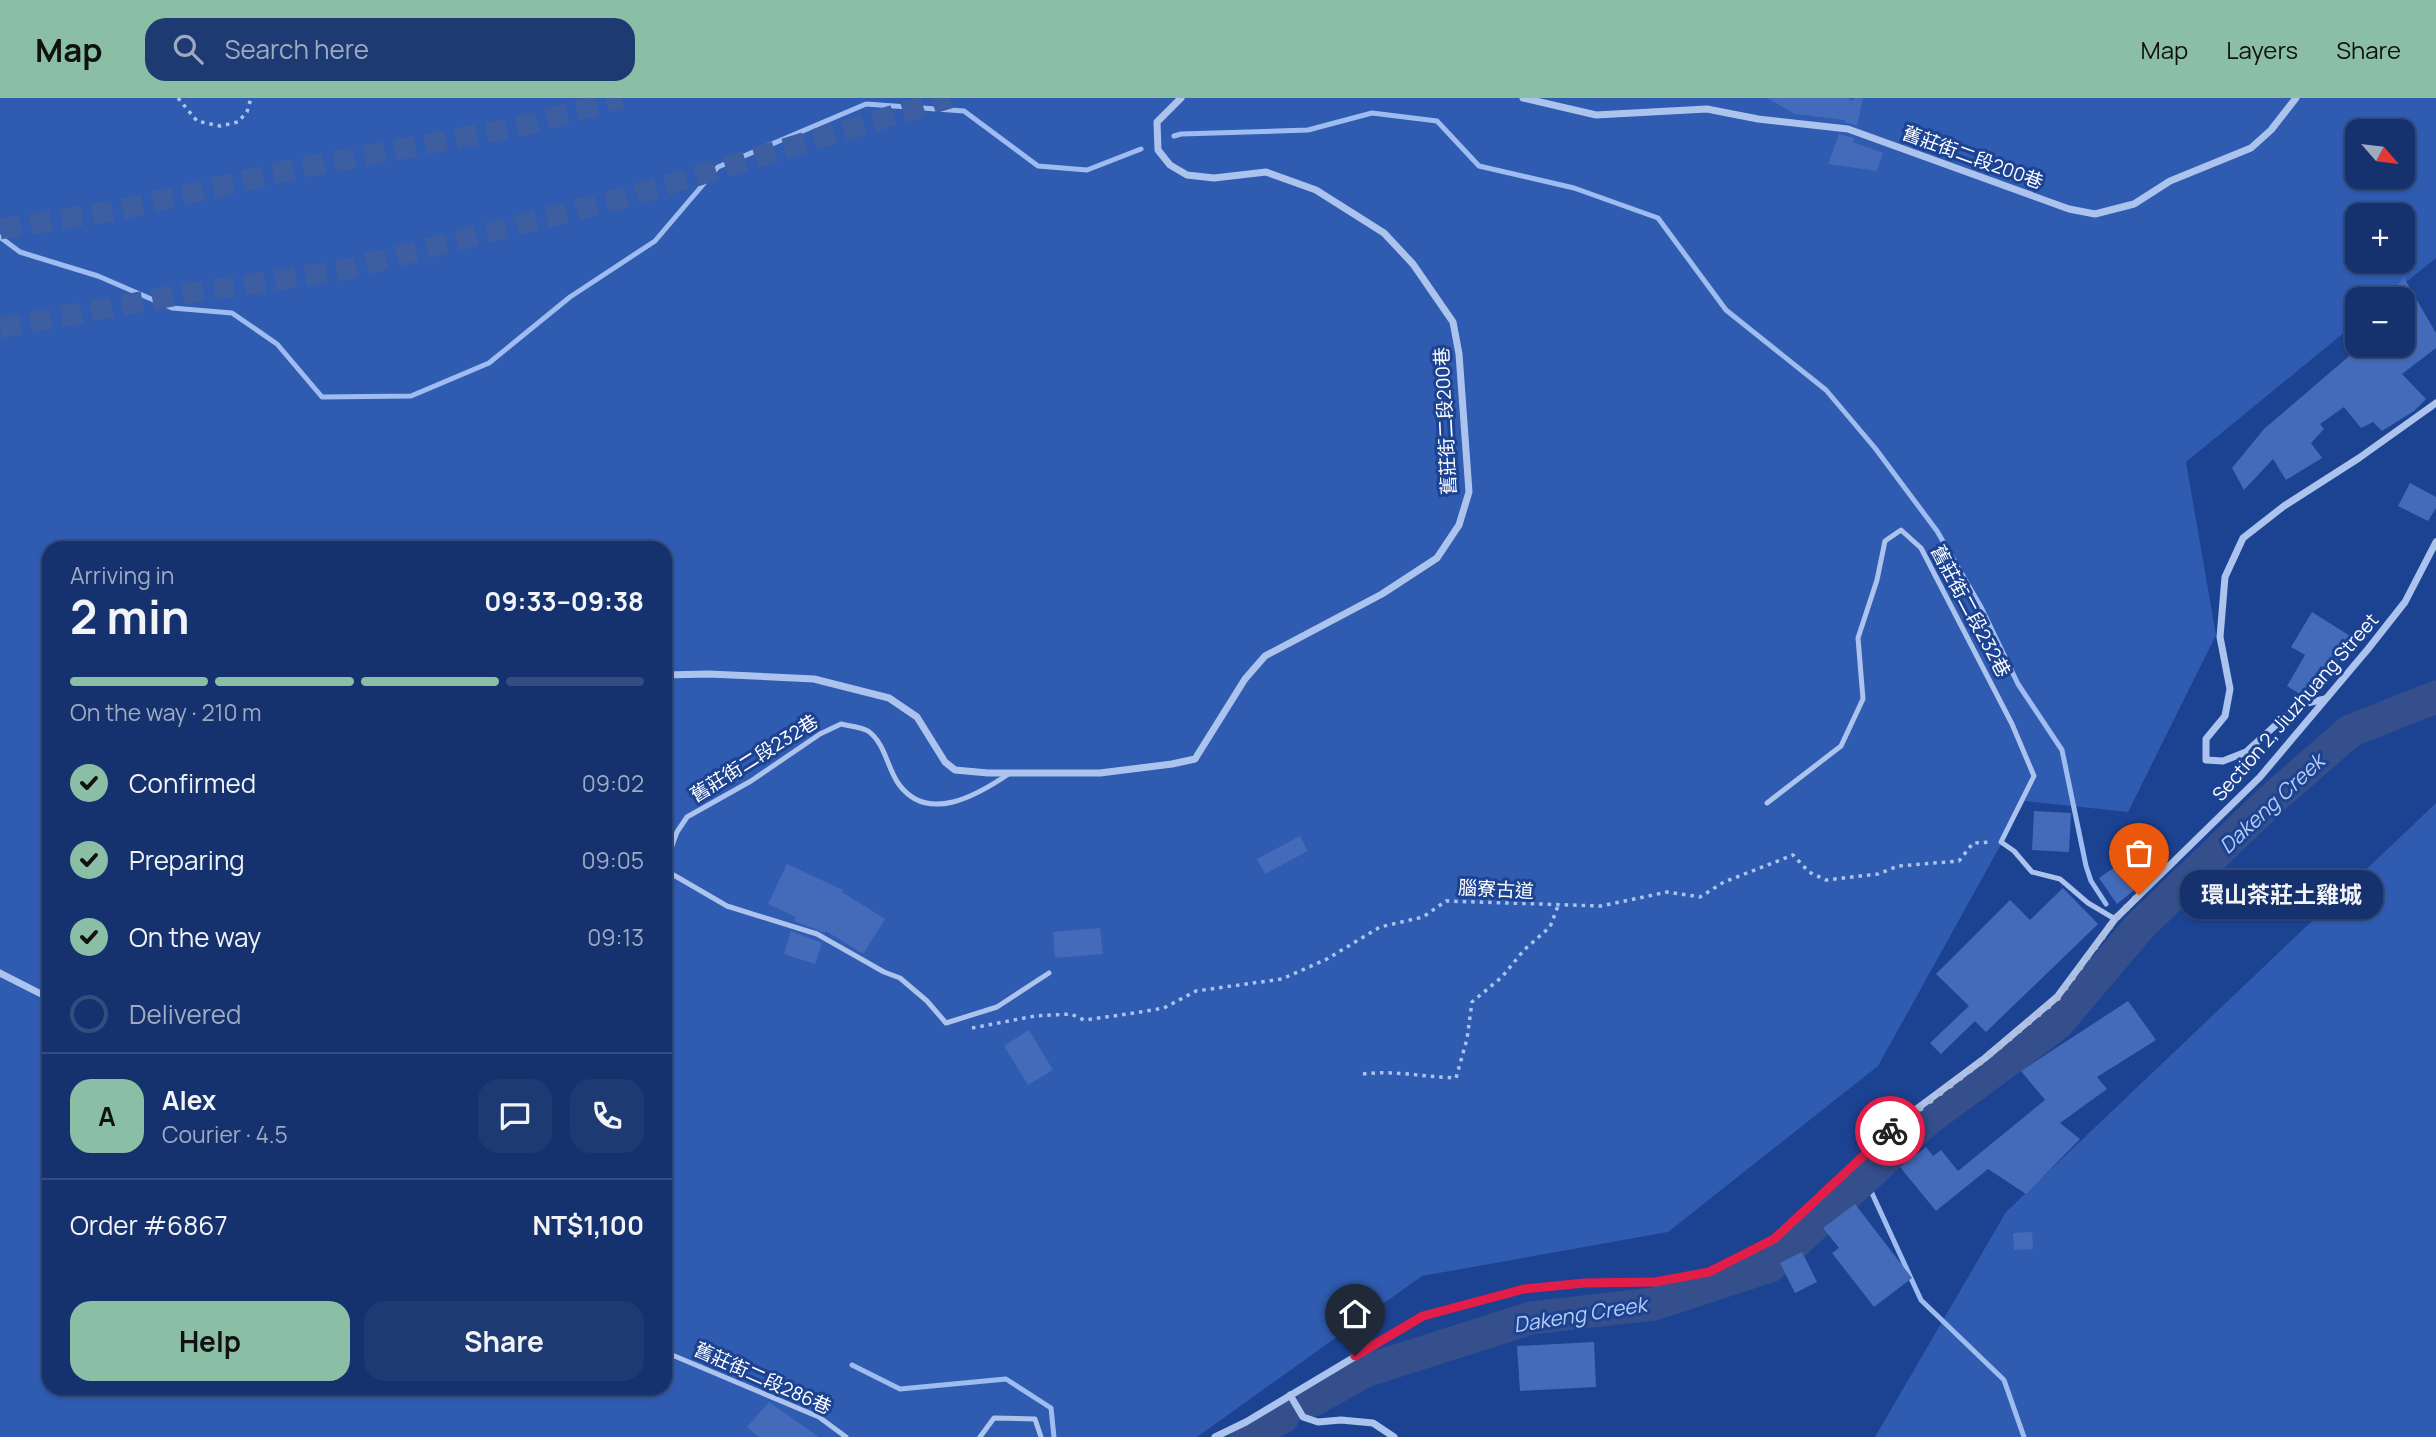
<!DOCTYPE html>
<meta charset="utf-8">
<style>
:root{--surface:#15326e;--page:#1e3a73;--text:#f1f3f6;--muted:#9daac2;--line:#344d81;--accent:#8abfa5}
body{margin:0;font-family:Manrope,"Noto Sans TC",sans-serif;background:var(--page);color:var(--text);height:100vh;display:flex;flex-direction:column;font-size:26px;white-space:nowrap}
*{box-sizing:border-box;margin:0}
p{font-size:23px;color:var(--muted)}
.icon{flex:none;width:38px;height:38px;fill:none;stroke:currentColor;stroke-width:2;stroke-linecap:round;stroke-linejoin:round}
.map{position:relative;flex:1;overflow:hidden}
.drawer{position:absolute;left:42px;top:443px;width:630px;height:854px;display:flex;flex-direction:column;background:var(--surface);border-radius:21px;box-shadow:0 2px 5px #0004,0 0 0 2px var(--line)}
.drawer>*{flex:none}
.needle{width:46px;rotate:118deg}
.buttons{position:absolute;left:2345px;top:21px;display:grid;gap:14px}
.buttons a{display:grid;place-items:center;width:70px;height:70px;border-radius:14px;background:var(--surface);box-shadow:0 2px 5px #0004,0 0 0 2px var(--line);font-size:35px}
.pin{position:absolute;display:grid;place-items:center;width:60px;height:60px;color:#fff;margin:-72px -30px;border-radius:50% 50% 50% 0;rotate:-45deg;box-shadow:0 0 7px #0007}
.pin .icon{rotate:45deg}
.courier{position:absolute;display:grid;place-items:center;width:70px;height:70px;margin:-35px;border:5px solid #e11d48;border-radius:50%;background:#fff;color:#222;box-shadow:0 2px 9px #0007}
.bubble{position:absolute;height:49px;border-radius:21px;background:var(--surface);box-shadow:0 2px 5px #0004,0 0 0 2px var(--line);font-size:23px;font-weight:700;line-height:49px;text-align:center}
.overview em{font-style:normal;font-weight:700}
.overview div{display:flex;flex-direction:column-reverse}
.overview{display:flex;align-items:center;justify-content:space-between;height:119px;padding:0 28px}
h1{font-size:46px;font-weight:700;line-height:52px}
.bar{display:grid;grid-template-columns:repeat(4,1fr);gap:10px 7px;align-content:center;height:84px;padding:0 28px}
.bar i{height:9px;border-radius:5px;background:var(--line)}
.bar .selected{background:var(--accent)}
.bar p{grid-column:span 4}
.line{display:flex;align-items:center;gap:18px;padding:0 28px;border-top:2px solid var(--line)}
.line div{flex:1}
.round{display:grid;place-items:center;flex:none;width:74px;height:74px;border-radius:21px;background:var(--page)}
ol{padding:0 28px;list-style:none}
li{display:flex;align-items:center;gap:21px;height:77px}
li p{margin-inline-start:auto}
li .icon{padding:7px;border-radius:50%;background:var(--accent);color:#111;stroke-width:4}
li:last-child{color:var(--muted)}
li i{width:38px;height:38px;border:4px solid var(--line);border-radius:50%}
.primary-button{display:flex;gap:14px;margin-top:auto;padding:14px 28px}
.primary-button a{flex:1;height:80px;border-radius:21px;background:var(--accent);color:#111;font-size:28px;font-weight:700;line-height:80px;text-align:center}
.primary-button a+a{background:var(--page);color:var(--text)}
header{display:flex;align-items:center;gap:42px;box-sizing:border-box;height:98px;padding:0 35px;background:var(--accent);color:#111}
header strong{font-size:33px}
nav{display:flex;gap:38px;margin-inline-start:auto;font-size:24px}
.search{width:490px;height:63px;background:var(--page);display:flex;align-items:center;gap:18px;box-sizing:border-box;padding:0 24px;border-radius:21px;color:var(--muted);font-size:26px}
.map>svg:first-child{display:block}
.green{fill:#2f5bb0;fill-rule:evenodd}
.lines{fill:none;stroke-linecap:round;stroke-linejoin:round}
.stream{stroke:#9fbcf0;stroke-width:5}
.river{stroke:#344f8b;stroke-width:33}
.building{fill:#446bb9}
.motorway-tunnel{stroke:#3e5ea2;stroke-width:21;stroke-dasharray:21 10;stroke-linecap:butt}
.path{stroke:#acc3ee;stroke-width:3.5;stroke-dasharray:3.5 5;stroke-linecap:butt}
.service{stroke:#acc3ee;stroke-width:5}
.minor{stroke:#acc3ee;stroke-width:7}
.done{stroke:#b0bdd9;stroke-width:7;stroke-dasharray:0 12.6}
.route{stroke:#e11d48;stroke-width:9}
.labels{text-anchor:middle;stroke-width:6;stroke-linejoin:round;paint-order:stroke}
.street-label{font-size:19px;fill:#fff;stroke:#1c4292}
.water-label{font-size:21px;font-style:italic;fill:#b8cdf5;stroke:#1c4292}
</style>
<header>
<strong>Map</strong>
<div class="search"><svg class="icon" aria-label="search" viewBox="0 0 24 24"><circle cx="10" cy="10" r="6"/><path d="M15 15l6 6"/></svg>Search here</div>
<nav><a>Map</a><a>Layers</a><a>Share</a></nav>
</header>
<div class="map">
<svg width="2436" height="1339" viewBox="0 0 2436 1339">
<rect width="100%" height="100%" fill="#1c4292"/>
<g class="green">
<path d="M0 0H2436V160L2385 201H2357V224L2186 364 2216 537 2128 714 2025 703 1878 968 1668 1134 1422 1178 1197 1339H0ZM2357 33H2403V79H2357ZM2357 117H2403V163H2357ZM49 450H665V1290H49Z"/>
<polygon points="2436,705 2436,1339 1875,1339 2006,1114"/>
</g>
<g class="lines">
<g class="stream">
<polyline points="1174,38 1181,36 1308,32 1372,15 1437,23 1479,68 1574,90 1658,120 1726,212 1826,292 1875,350 1937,433 1981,509 2018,586 2062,652 2086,768 2091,783 2106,806"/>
<polyline points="0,139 20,154 98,178 172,210 232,215 277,246 322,299 411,298 489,265 570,199 655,143 718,69 866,6 964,13 1038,68 1087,72 1141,51"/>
<polyline points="2134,825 2140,828"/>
<polyline points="1865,1080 1921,1202 2004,1282 2024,1339"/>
<polyline points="852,1267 900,1291 1006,1281 1051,1310 1054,1339"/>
</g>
<g class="river">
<polyline points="1313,1302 1365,1273 1531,1220 1654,1206 1770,1168 1928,1021 2057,926 2140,828 2271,702 2350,633 2436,599"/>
<polyline points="1246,1339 1283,1319"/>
</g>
</g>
<g class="building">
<polygon points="1767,0 1848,0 1852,3 1854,0 1863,0 1857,28 1844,24 1845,22 1795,16"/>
<polygon points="1839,36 1854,40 1853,44 1883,55 1877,73 1828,66"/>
<polygon points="2403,178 2436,235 2436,250 2402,276 2426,301 2414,313 2382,333 2373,324 2361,330 2344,309 2320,326 2324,331 2311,345 2322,360 2286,382 2273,361 2244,392 2232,370 2264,331 2362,247 2403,247 2403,201 2384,201 2403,181"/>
<polygon points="2410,385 2436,399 2436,410 2428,423 2398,408"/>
<polygon points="2312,514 2355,541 2333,576 2321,568 2303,598 2287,588 2305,557 2291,549"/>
<polygon points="2034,713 2071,715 2069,754 2032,752"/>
<polygon points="1300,738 1308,753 1265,776 1257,761"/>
<polygon points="2127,761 2143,785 2117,806 2099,780"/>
<polygon points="787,766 843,792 842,794 885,821 863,856 826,833 825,835 794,823 796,819 768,806"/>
<polygon points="2063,790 2098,826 1986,934 1975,923 1941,956 1930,945 1969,908 1936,876 2010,802 2030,822"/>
<polygon points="1100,830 1103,856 1055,860 1053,834"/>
<polygon points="791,833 822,845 815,866 784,856"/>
<polygon points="2128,903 2156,942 2097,979 2107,991 2060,1025 2080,1041 2026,1096 1988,1071 1936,1113 1900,1069 1926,1049 1933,1058 1941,1052 1958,1073 2045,1002 2021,973"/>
<polygon points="1029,932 1053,972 1028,987 1004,948"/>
<polygon points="1855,1106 1912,1180 1874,1209 1832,1155 1839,1150 1823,1130"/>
<polygon points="2032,1134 2033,1151 2014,1152 2013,1135"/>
<polygon points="1802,1154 1817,1184 1795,1195 1780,1165"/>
<polygon points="1594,1244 1596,1289 1520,1293 1517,1248"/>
<polygon points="769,1304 819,1339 759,1339 747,1329"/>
</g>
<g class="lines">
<g class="motorway-tunnel">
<polyline points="0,131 114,113 295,71 523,28 622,0"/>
<polyline points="0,230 183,196 339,173 631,98 950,0"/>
</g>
<g class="path">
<polyline points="178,0 197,23 220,28 238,24 247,14 251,0"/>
<polyline points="972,930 1035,918 1071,916 1084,922 1128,916 1164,910 1196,893 1282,881 1327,861 1380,829 1423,819 1446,803 1601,808 1667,794 1700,799 1724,784 1793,757 1809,774 1826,782 1878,776 1898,768 1959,763 1973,745 1992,744"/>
<path d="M1363 976C1394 972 1424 979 1456 980L1467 941 1472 904 1502 879 1524 852 1550 829 1558 808"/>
</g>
<g class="service">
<polyline points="1767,705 1841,648 1863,601 1858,540 1877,482 1885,443 1901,432 1921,450 2012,626 2034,678 2001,744 2014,753 2032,774 2060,781 2088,805 2115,821"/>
<path d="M665 767 677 734 687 719 751 683 820 636 841 626C849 628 862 629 868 633 885 645 887 669 898 685 927 727 978 697 1010 675"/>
<polyline points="665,772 727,808 817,836 884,874 900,880 927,903 946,925 997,909 1049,875"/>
<polyline points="665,1254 819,1319 846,1339"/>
<polyline points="980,1339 994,1320 1035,1321 1041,1339"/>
</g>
<g class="minor">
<polyline points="1523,0 1596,17 1707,11 1758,21 1848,31 2069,111 2095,116 2134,106 2170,83 2251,50 2271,32 2296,0"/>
<polyline points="665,577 709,576 814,581 889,600 917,619 945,664 955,672 988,675 1100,675 1172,666 1195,661 1245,581 1265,558 1382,496 1437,460 1459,427 1469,394 1459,256 1453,224 1413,166 1384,135 1316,92 1266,74 1214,80 1187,77 1170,67 1158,52 1157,24 1181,0"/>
<polyline points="2325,601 2298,607 2246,654 2223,663 2206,662 2206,641 2225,618 2230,591 2220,539 2225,479 2243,440 2284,408 2359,360 2436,305"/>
<polyline points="0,875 49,900"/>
<polyline points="1290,1297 1303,1319 1318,1324 1341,1322 1373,1325 1394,1339"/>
<polyline points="1215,1339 1246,1324 1423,1218 1524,1191 1584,1185 1655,1184 1709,1174 1775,1141 1903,1021 1985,960 2057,899 2115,821 2260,679 2368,551 2405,504 2436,444"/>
</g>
</g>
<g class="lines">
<polyline class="done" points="1890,1033 1985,960 2057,900 2115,821 2139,797"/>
<polyline class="route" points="1355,1258 1423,1218 1524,1191 1584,1185 1655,1184 1709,1174 1774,1141 1890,1033"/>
</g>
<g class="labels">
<g class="street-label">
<text transform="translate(1973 59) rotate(20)" y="7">舊莊街二段200巷</text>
<text transform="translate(1445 323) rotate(-93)" y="7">舊莊街二段200巷</text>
<text transform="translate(1971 513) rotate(62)" y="7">舊莊街二段232巷</text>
<text transform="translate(2295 609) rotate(-49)" y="7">Section 2, Jiuzhuang Street</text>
<text transform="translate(754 660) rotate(-32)" y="7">舊莊街二段232巷</text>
<text transform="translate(1496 791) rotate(3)" y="7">腦寮古道</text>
<text transform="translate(763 1280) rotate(24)" y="7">舊莊街二段286巷</text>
</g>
<g class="water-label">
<text transform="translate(2272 706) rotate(-43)" y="7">Dakeng Creek</text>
<text transform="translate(1580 1217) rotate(-9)" y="7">Dakeng Creek</text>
</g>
</g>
</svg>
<div class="buttons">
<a><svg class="needle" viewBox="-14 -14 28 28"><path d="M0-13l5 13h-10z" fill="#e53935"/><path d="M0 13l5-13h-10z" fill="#9daac2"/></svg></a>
<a>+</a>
<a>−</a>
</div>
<div class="pin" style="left:2139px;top:797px;background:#ea580c"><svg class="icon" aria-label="bag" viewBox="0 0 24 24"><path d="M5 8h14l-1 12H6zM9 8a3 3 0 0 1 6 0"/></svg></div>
<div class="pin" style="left:1355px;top:1258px;background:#1f2937"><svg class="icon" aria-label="home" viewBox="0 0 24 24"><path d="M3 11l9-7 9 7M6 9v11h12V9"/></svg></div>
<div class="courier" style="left:1890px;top:1033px"><svg class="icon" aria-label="bike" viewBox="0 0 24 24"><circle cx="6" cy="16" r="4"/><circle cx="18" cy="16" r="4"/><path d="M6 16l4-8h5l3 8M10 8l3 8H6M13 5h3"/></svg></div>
<div class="bubble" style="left:2180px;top:772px;width:203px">環山茶莊土雞城</div>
<section class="drawer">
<div class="overview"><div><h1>2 min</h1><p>Arriving in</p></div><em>09:33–09:38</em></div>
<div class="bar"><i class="selected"></i><i class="selected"></i><i class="selected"></i><i></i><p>On the way · 210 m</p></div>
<ol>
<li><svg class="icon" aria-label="check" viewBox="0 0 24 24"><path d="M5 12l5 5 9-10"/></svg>Confirmed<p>09:02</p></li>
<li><svg class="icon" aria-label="check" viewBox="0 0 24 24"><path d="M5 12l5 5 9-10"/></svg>Preparing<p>09:05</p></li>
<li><svg class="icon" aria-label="check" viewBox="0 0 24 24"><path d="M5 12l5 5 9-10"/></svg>On the way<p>09:13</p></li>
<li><i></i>Delivered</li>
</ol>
<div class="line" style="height:126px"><b class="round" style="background:var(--accent);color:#111">A</b><div><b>Alex</b><p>Courier · 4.5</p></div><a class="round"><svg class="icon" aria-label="chat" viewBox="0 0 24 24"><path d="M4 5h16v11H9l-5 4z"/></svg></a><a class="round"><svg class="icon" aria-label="phone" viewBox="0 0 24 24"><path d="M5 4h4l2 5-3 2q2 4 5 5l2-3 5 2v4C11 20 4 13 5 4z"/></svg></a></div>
<div class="line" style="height:91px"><div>Order #6867</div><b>NT$1,100</b></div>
<div class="primary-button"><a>Help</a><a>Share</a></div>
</section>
</div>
